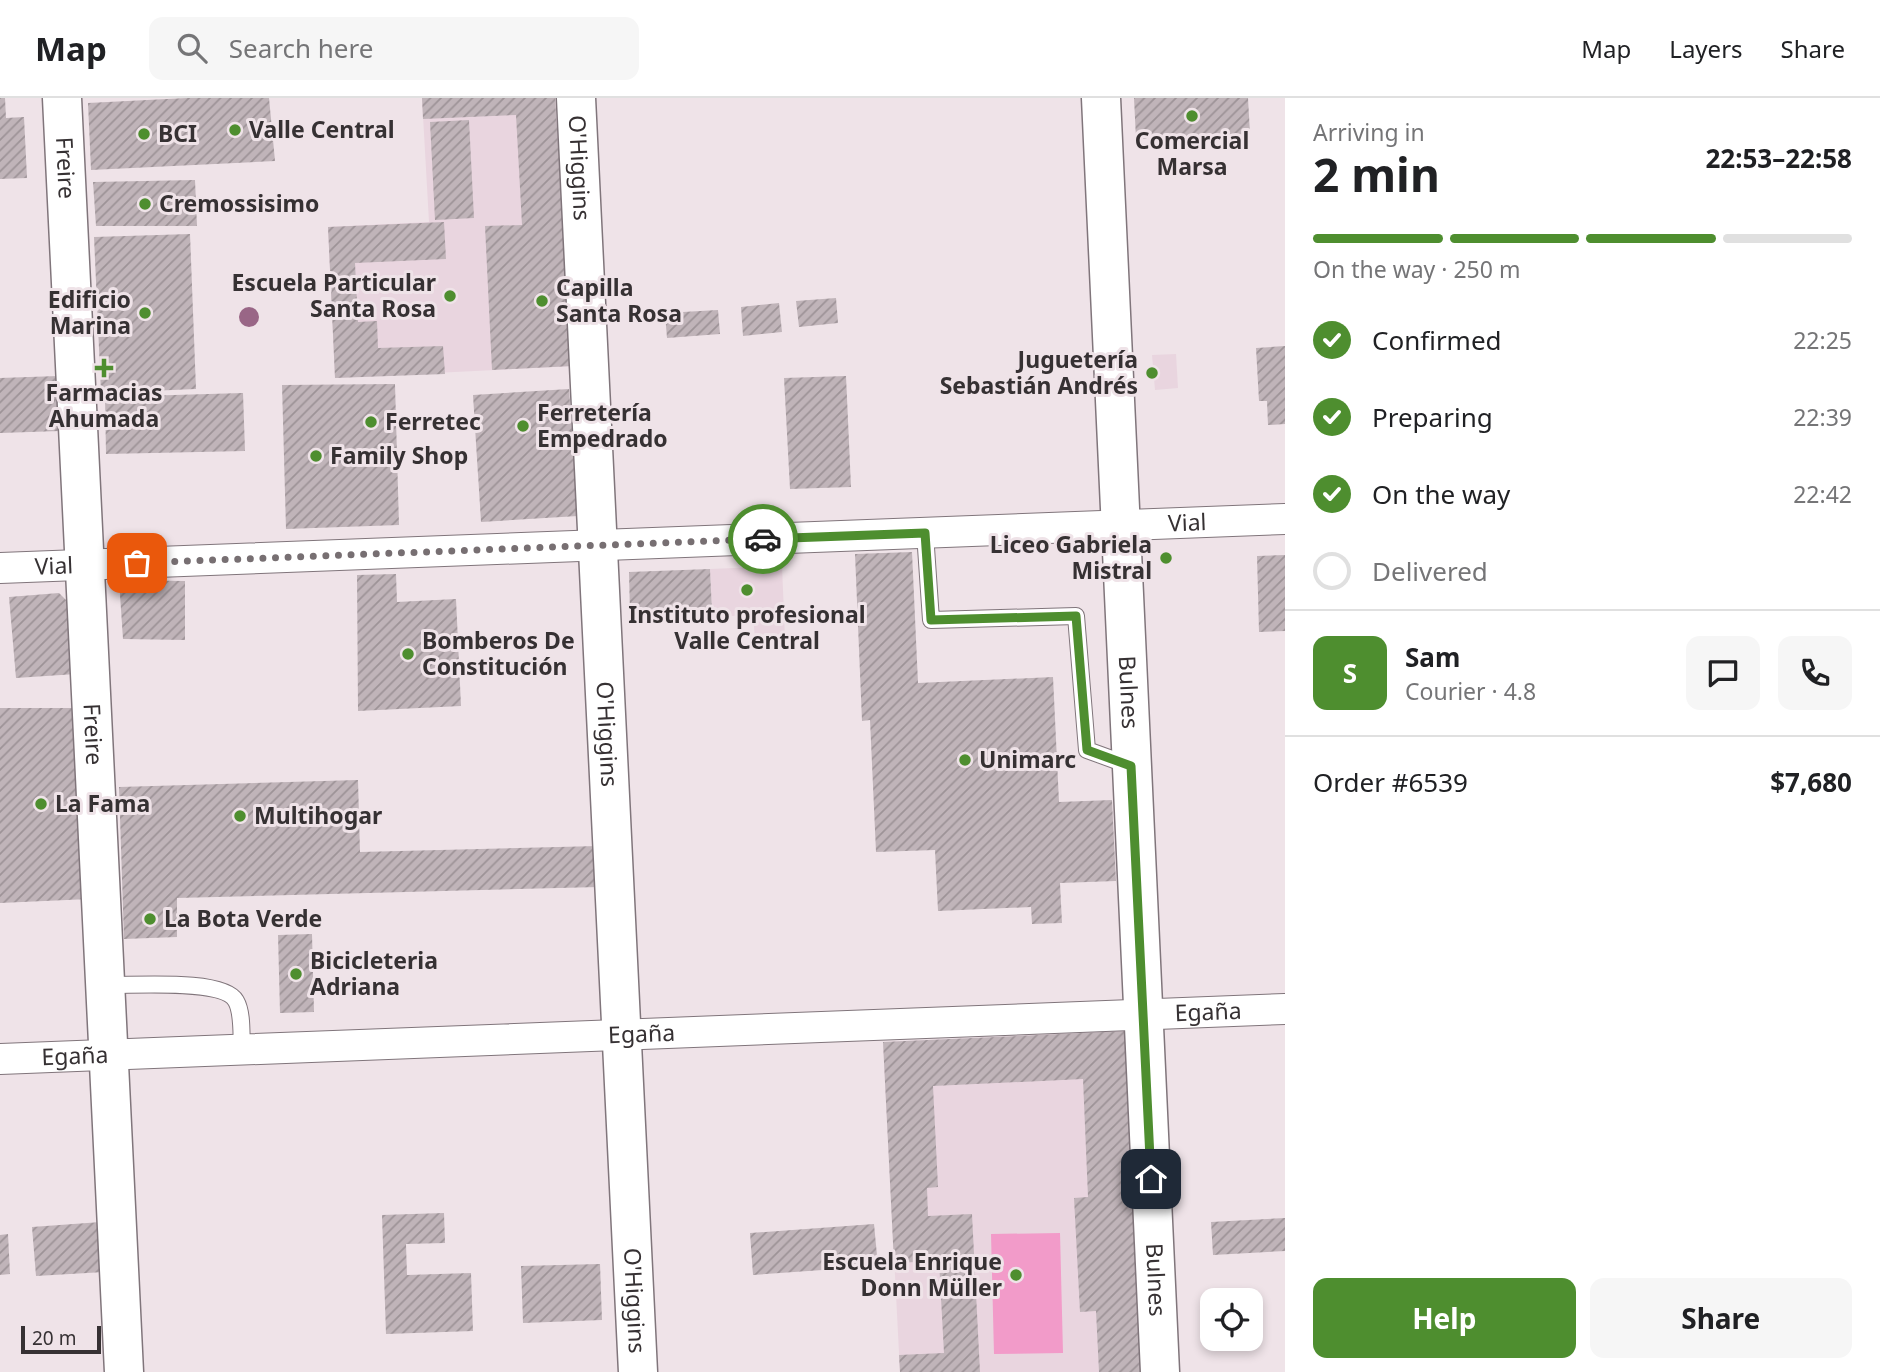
<!DOCTYPE html>
<meta charset="utf-8">
<style>
:root{--surface:#fff;--page:#f6f6f6;--text:#202124;--muted:#757577;--line:#e0e0e0;--accent:#4e8e2f}
body{margin:0;font-family:"Noto Sans",sans-serif;background:var(--page);color:var(--text);height:100vh;display:flex;flex-direction:column;font-size:26px;white-space:nowrap}
*{box-sizing:border-box;margin:0}
p{font-size:23px;color:var(--muted)}
.icon{flex:none;width:38px;height:38px;fill:none;stroke:currentColor;stroke-width:2;stroke-linecap:round;stroke-linejoin:round}
.map{position:relative;flex:1;overflow:hidden}
.drawer{display:flex;flex-direction:column;background:var(--surface);width:595px}
.drawer>*{flex:none}
.controls{position:absolute;left:1200px;top:1190px;display:grid;gap:14px}
.controls a{display:grid;place-items:center;width:63px;height:63px;border-radius:14px;background:var(--surface);box-shadow:0 4px 10px #0003;font-size:35px}
.scale{position:absolute;left:21px;bottom:18px;width:80px;box-sizing:border-box;padding-left:7px;border:4px solid #363133;border-top:0;font-size:19px;line-height:24px;white-space:nowrap;color:#363133;-webkit-text-stroke:5px #efe3e8;paint-order:stroke}
.pin{position:absolute;display:grid;place-items:center;width:60px;height:60px;color:#fff;margin:-30px;border-radius:14px;box-shadow:0 4px 10px #0006}
.courier{position:absolute;display:grid;place-items:center;width:70px;height:70px;margin:-35px;border:5px solid #4e8e2f;border-radius:50%;background:#fff;color:#222;box-shadow:0 2px 9px #0007}
.headline em{font-style:normal;font-weight:700}
.headline div{display:flex;flex-direction:column-reverse}
.headline{display:flex;align-items:center;justify-content:space-between;height:119px;padding:0 28px}
h1{font-size:46px;font-weight:700;line-height:52px}
.bar{display:grid;grid-template-columns:repeat(4,1fr);gap:10px 7px;align-content:center;height:84px;padding:0 28px}
.bar i{height:9px;border-radius:5px;background:var(--line)}
.bar .active{background:var(--accent)}
.bar p{grid-column:span 4}
.line{display:flex;align-items:center;gap:18px;padding:0 28px;border-top:2px solid var(--line)}
.line div{flex:1}
.round{display:grid;place-items:center;flex:none;width:74px;height:74px;border-radius:14px;background:var(--page)}
ol{padding:0 28px;list-style:none}
li{display:flex;align-items:center;gap:21px;height:77px}
li p{margin-inline-start:auto}
li .icon{padding:7px;border-radius:50%;background:var(--accent);color:#fff;stroke-width:4}
li:last-child{color:var(--muted)}
li i{width:38px;height:38px;border:4px solid var(--line);border-radius:50%}
.cta{display:flex;gap:14px;margin-top:auto;padding:14px 28px}
.cta a{flex:1;height:80px;border-radius:14px;background:var(--accent);color:#fff;font-size:28px;font-weight:700;line-height:80px;text-align:center}
.cta a+a{background:var(--page);color:var(--text)}
header{display:flex;align-items:center;gap:42px;box-sizing:border-box;height:98px;padding:0 35px;background:var(--surface);border-bottom:2px solid var(--line)}
header strong{font-size:33px}
nav{display:flex;gap:38px;margin-inline-start:auto;font-size:24px}
.search{width:490px;height:63px;background:var(--page);display:flex;align-items:center;gap:18px;box-sizing:border-box;padding:0 24px;border-radius:14px;color:var(--muted);font-size:26px}
main{display:flex;flex:1;min-height:0}
.map>svg:first-child{display:block}
.built{fill:#e9d5df}
.green{fill:#f29bc9}
.building{fill:url(#building-hatch)}
.lines{fill:none;stroke-linecap:round;stroke-linejoin:round}
.lane-casing{stroke:#80757b;stroke-width:18}
.street-casing{stroke:#80757b;stroke-width:32}
.secondary-casing{stroke:#80757b;stroke-width:41}
.lane{stroke:#fff;stroke-width:16}
.street{stroke:#fff;stroke-width:30}
.secondary{stroke:#fff;stroke-width:38}
.tree{fill:#996686}
.done{stroke:#776f72;stroke-width:7;stroke-dasharray:0 12.6}
.route{stroke:#4e8e2f;stroke-width:9}
.poi-dot{fill:#4e8e2f;stroke:#efe3e8;stroke-width:2.5}
.labels{text-anchor:middle;stroke-width:6;stroke-linejoin:round;paint-order:stroke}
.poi-label{font-size:23px;font-weight:bold;fill:#363133;stroke:#efe3e8;text-anchor:start}
.street-label{font-size:23px;fill:#363133;stroke:#efe3e8}
</style>
<header>
<strong>Map</strong>
<div class="search"><svg class="icon" aria-label="search" viewBox="0 0 24 24"><circle cx="10" cy="10" r="6"/><path d="M15 15l6 6"/></svg>Search here</div>
<nav><a>Map</a><a>Layers</a><a>Share</a></nav>
</header>
<main>
<div class="map">
<svg width="1285" height="1274" viewBox="0 0 1285 1274">
<defs>
<pattern id="building-hatch" width="6" height="6" patternUnits="userSpaceOnUse" patternTransform="scale(1.75)"><rect width="6" height="6" fill="#c0b4b9"/><path d="M-1 1l2-2M0 6l6-6M5 7l2-2" fill="none" stroke="#9d9397"/></pattern>
</defs>
<rect width="100%" height="100%" fill="#efe3e8"/>
<g class="built">
<polygon points="422,0 555,0 573,268 335,280 328,129 429,124"/>
<polygon points="1176,256 1178,290 1155,292 1152,257"/>
<polygon points="782,468 785,540 755,541 753,517 712,519 710,471"/>
<polygon points="1126,933 1142,1274 900,1274 883,944"/>
</g>
<polygon class="green" points="1060,1135 1063,1255 994,1256 991,1136"/>
<g class="building">
<polygon points="0,0 5,0 6,20 24,19 27,80 0,81"/>
<polygon points="187,0 269,0 275,63 91,72 88,5"/>
<polygon points="422,0 555,0 573,268 492,272 485,128 522,127 516,17 423,21"/>
<polygon points="1134,0 1248,0 1250,36 1136,41"/>
<polygon points="469,22 474,120 435,122 430,24"/>
<polygon points="195,82 197,128 96,128 93,84"/>
<polygon points="444,124 446,161 355,165 358,224 377,223 378,250 443,248 445,276 335,280 328,129"/>
<polygon points="190,136 196,291 101,295 94,139"/>
<polygon points="836,200 838,225 799,229 796,203"/>
<polygon points="779,205 782,234 743,238 741,209"/>
<polygon points="718,212 720,236 667,240 665,215"/>
<polygon points="1285,248 1285,326 1268,327 1267,303 1259,303 1256,250"/>
<polygon points="58,278 60,333 0,335 0,280"/>
<polygon points="846,278 851,389 790,391 784,280"/>
<polygon points="395,286 399,427 286,431 282,287"/>
<polygon points="569,291 578,418 481,424 473,297"/>
<polygon points="243,295 245,353 106,356 105,299"/>
<polygon points="912,454 918,585 1053,579 1059,704 1112,702 1116,783 1060,785 1062,825 1032,826 1031,809 938,813 935,752 876,754 870,622 862,623 855,456"/>
<polygon points="1285,457 1285,533 1259,534 1257,458"/>
<polygon points="710,471 712,514 630,517 629,474"/>
<polygon points="396,476 397,504 456,501 461,608 358,613 357,477"/>
<polygon points="119,482 185,483 185,542 123,541"/>
<polygon points="59,495 70,506 76,576 16,580 9,499"/>
<polygon points="0,610 75,610 89,801 0,805"/>
<polygon points="358,682 360,754 598,748 599,789 177,800 177,839 124,841 119,689"/>
<polygon points="312,836 314,914 280,915 278,837"/>
<polygon points="1126,933 1142,1274 1099,1274 1096,1213 1080,1214 1074,1100 1088,1099 1083,981 933,988 938,1089 927,1090 928,1118 972,1116 980,1274 900,1274 899,1257 944,1255 939,1163 894,1165 883,944"/>
<polygon points="444,1115 445,1145 406,1146 407,1177 471,1175 473,1233 386,1236 382,1117"/>
<polygon points="1285,1120 1285,1153 1213,1157 1211,1124"/>
<polygon points="101,1124 104,1174 36,1178 32,1129"/>
<polygon points="874,1126 878,1168 753,1177 750,1135"/>
<polygon points="8,1136 10,1176 0,1177 0,1137"/>
<polygon points="600,1166 602,1222 523,1225 521,1168"/>
</g>
<g class="lines">
<defs>
<g id="lane">
<polyline points="925,435 931,522 1076,518 1087,652 1131,668"/>
<path d="M105 887C131 888 224 880 236 903 243 915 241 938 242 951"/>
</g>
<g id="street">
<path id="s1" d="M0 470 1285 421"/>
<path id="s2" d="M0 961 1285 911"/>
</g>
<g id="secondary">
<path id="s3" d="M62 0 124 1274"/>
<path id="s4" d="M576 0 638 1274"/>
<path id="s5" d="M1101 0 1160 1274"/>
</g>
</defs>
<use href="#lane" class="lane-casing"/>
<use href="#street" class="street-casing"/>
<use href="#secondary" class="secondary-casing"/>
<use href="#lane" class="lane"/>
<use href="#street" class="street"/>
<use href="#secondary" class="secondary"/>
</g>
<circle class="tree" cx="249" cy="219" r="10"/>
<g class="lines">
<polyline class="done" points="137,465 763,441"/>
<polyline class="route" points="763,441 925,435 931,522 1076,518 1087,652 1131,668 1151,1081"/>
</g>
<g class="poi-dot">
<circle cx="1192" cy="18" r="7"/>
<circle cx="235" cy="32" r="7"/>
<circle cx="144" cy="36" r="7"/>
<circle cx="145" cy="106" r="7"/>
<circle cx="450" cy="198" r="7"/>
<circle cx="542" cy="203" r="7"/>
<circle cx="145" cy="215" r="7"/>
<path d="M100.5 259.5h7v7h7v7h-7v7h-7v-7h-7v-7h7z"/>
<circle cx="1152" cy="275" r="7"/>
<circle cx="371" cy="324" r="7"/>
<circle cx="523" cy="328" r="7"/>
<circle cx="316" cy="358" r="7"/>
<circle cx="1166" cy="460" r="7"/>
<circle cx="747" cy="492" r="7"/>
<circle cx="408" cy="556" r="7"/>
<circle cx="965" cy="662" r="7"/>
<circle cx="41" cy="706" r="7"/>
<circle cx="240" cy="718" r="7"/>
<circle cx="150" cy="821" r="7"/>
<circle cx="296" cy="876" r="7"/>
<circle cx="1016" cy="1177" r="7"/>
</g>
<g class="labels">
<g class="poi-label">
<text x="249" y="40">Valle Central</text>
<text x="158" y="44">BCI</text>
<text x="1192" y="51" text-anchor="middle">Comercial<tspan x="1192" dy="26">Marsa</tspan></text>
<text x="159" y="114">Cremossisimo</text>
<text x="436" y="193" text-anchor="end">Escuela Particular<tspan x="436" dy="26">Santa Rosa</tspan></text>
<text x="556" y="198">Capilla<tspan x="556" dy="26">Santa Rosa</tspan></text>
<text x="131" y="210" text-anchor="end">Edificio<tspan x="131" dy="26">Marina</tspan></text>
<text x="1138" y="270" text-anchor="end">Juguetería<tspan x="1138" dy="26">Sebastián Andrés</tspan></text>
<text x="104" y="303" text-anchor="middle">Farmacias<tspan x="104" dy="26">Ahumada</tspan></text>
<text x="537" y="323">Ferretería<tspan x="537" dy="26">Empedrado</tspan></text>
<text x="385" y="332">Ferretec</text>
<text x="330" y="366">Family Shop</text>
<text x="1152" y="455" text-anchor="end">Liceo Gabriela<tspan x="1152" dy="26">Mistral</tspan></text>
<text x="747" y="525" text-anchor="middle">Instituto profesional<tspan x="747" dy="26">Valle Central</tspan></text>
<text x="422" y="551">Bomberos De<tspan x="422" dy="26">Constitución</tspan></text>
<text x="979" y="670">Unimarc</text>
<text x="55" y="714">La Fama</text>
<text x="254" y="726">Multihogar</text>
<text x="164" y="829">La Bota Verde</text>
<text x="310" y="871">Bicicleteria<tspan x="310" dy="26">Adriana</tspan></text>
<text x="1002" y="1172" text-anchor="end">Escuela Enrique<tspan x="1002" dy="26">Donn Müller</tspan></text>
</g>
<g class="street-label">
<text dy="8" stroke="none"><textPath href="#s3" startOffset="70">Freire</textPath></text>
<text dy="8" stroke="none"><textPath href="#s4" startOffset="70">O'Higgins</textPath></text>
<text dy="8" stroke="none"><textPath href="#s1" startOffset="1188">Vial</textPath></text>
<text dy="8" stroke="none"><textPath href="#s1" startOffset="54">Vial</textPath></text>
<text dy="8" stroke="none"><textPath href="#s5" startOffset="595">Bulnes</textPath></text>
<text dy="8" stroke="none"><textPath href="#s3" startOffset="637">Freire</textPath></text>
<text dy="8" stroke="none"><textPath href="#s4" startOffset="637">O'Higgins</textPath></text>
<text dy="8" stroke="none"><textPath href="#s2" startOffset="1209">Egaña</textPath></text>
<text dy="8" stroke="none"><textPath href="#s2" startOffset="642">Egaña</textPath></text>
<text dy="8" stroke="none"><textPath href="#s2" startOffset="75">Egaña</textPath></text>
<text dy="8" stroke="none"><textPath href="#s5" startOffset="1183">Bulnes</textPath></text>
<text dy="8" stroke="none"><textPath href="#s4" startOffset="1204">O'Higgins</textPath></text>
</g>
</g>
</svg>
<div class="controls">
<a><svg class="icon" aria-label="locate" viewBox="0 0 24 24"><circle cx="12" cy="12" r="6"/><path d="M12 2v4M12 18v4M2 12h4M18 12h4"/></svg></a>
</div>
<div class="scale">20 m</div>
<div class="pin" style="left:137px;top:465px;background:#ea580c"><svg class="icon" aria-label="bag" viewBox="0 0 24 24"><path d="M5 8h14l-1 12H6zM9 8a3 3 0 0 1 6 0"/></svg></div>
<div class="pin" style="left:1151px;top:1081px;background:#1f2937"><svg class="icon" aria-label="home" viewBox="0 0 24 24"><path d="M3 11l9-7 9 7M6 9v11h12V9"/></svg></div>
<div class="courier" style="left:763px;top:441px"><svg class="icon" aria-label="car" viewBox="0 0 24 24"><path d="M5 17H2v-5l4-1 3-4h7l3 4 3 1v5h-3M9 17h6M6 11h13"/><circle cx="7" cy="17" r="2"/><circle cx="17" cy="17" r="2"/></svg></div>
</div>
<section class="drawer">
<div class="headline"><div><h1>2 min</h1><p>Arriving in</p></div><em>22:53–22:58</em></div>
<div class="bar"><i class="active"></i><i class="active"></i><i class="active"></i><i></i><p>On the way · 250 m</p></div>
<ol>
<li><svg class="icon" aria-label="check" viewBox="0 0 24 24"><path d="M5 12l5 5 9-10"/></svg>Confirmed<p>22:25</p></li>
<li><svg class="icon" aria-label="check" viewBox="0 0 24 24"><path d="M5 12l5 5 9-10"/></svg>Preparing<p>22:39</p></li>
<li><svg class="icon" aria-label="check" viewBox="0 0 24 24"><path d="M5 12l5 5 9-10"/></svg>On the way<p>22:42</p></li>
<li><i></i>Delivered</li>
</ol>
<div class="line" style="height:126px"><b class="round" style="background:var(--accent);color:#fff">S</b><div><b>Sam</b><p>Courier · 4.8</p></div><a class="round"><svg class="icon" aria-label="chat" viewBox="0 0 24 24"><path d="M4 5h16v11H9l-5 4z"/></svg></a><a class="round"><svg class="icon" aria-label="phone" viewBox="0 0 24 24"><path d="M5 4h4l2 5-3 2q2 4 5 5l2-3 5 2v4C11 20 4 13 5 4z"/></svg></a></div>
<div class="line" style="height:91px"><div>Order #6539</div><b>$7,680</b></div>
<div class="cta"><a>Help</a><a>Share</a></div>
</section>
</main>
